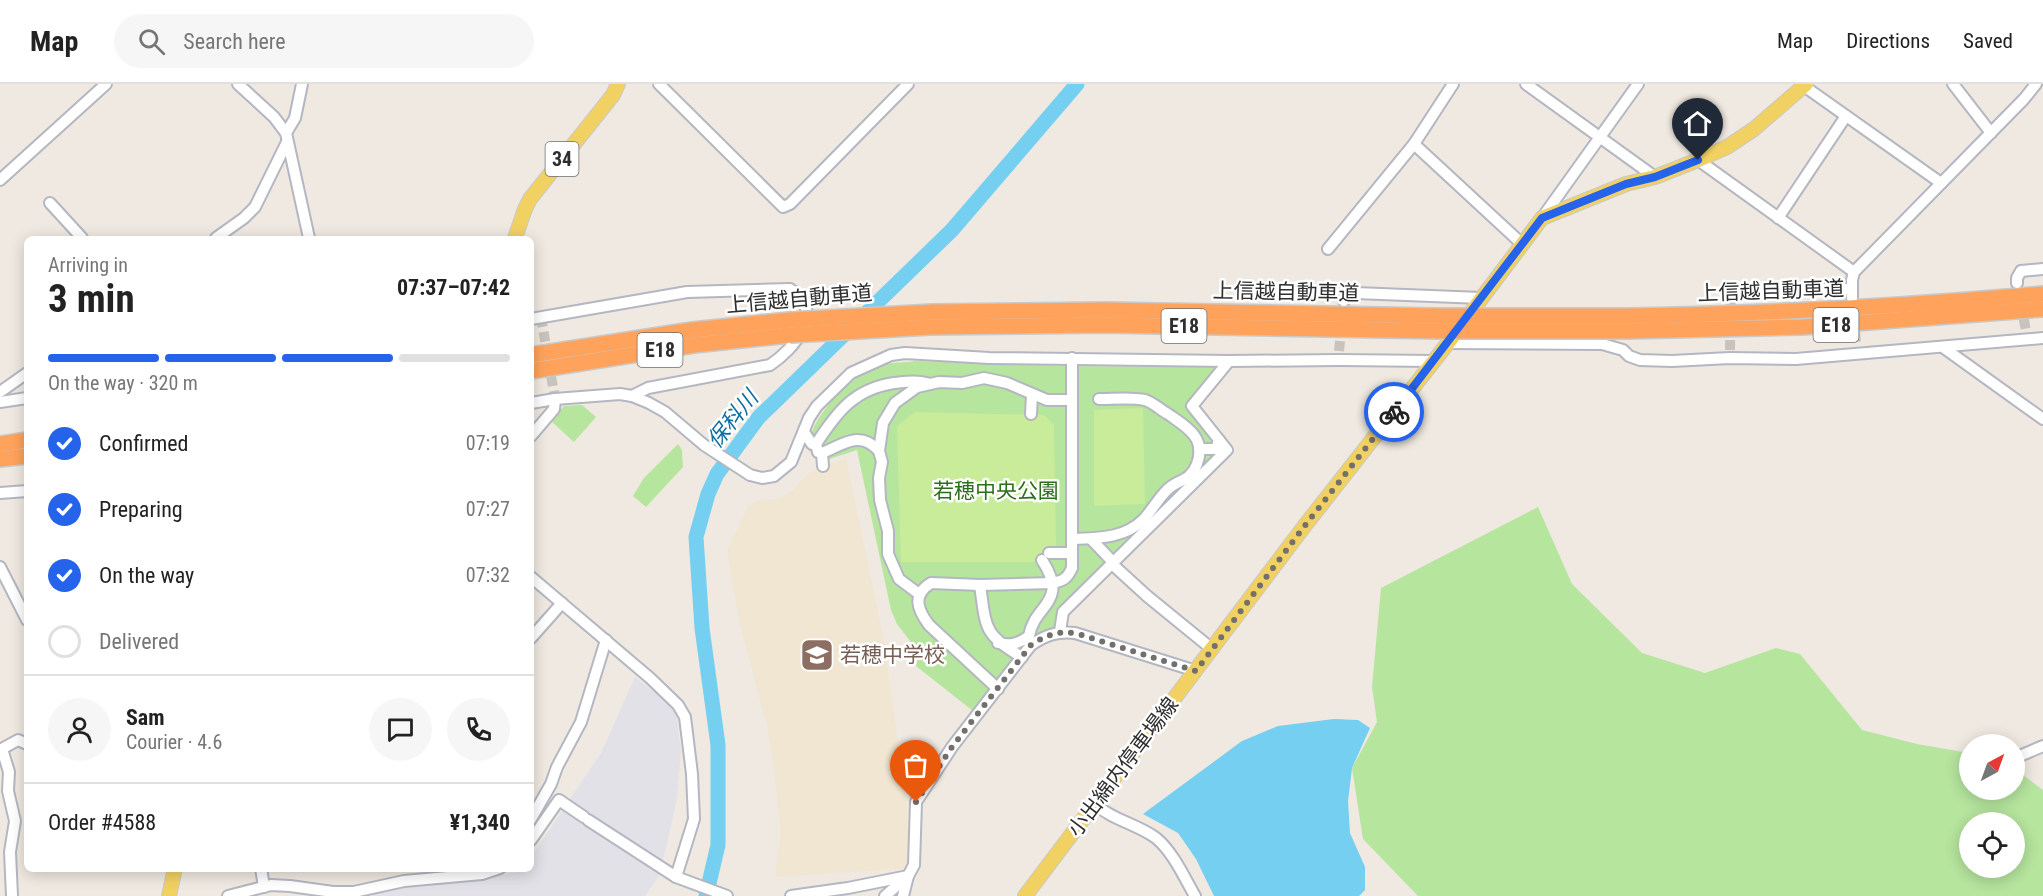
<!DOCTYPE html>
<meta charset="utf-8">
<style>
:root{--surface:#fff;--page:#f6f6f6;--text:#222;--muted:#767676;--line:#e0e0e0;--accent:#2563eb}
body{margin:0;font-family:"Roboto Condensed","Noto Sans JP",sans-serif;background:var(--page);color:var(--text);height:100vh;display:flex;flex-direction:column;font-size:22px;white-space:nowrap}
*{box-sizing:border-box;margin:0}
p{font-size:20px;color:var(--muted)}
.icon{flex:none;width:33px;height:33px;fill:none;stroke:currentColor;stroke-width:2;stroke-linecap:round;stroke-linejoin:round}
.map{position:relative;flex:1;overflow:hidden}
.details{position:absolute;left:24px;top:152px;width:510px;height:636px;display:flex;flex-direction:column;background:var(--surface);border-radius:9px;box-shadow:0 3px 15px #0003}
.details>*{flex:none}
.needle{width:39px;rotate:41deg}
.fabs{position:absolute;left:1959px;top:650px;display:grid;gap:12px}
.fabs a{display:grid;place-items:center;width:66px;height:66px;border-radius:50%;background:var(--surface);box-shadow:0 3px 15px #0003;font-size:30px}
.pin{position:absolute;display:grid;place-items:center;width:51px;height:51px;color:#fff;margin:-62px -26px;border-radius:50% 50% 50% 0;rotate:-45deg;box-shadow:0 0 6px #0007}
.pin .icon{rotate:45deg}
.courier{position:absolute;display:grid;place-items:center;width:60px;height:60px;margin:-30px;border:4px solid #2563eb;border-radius:50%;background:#fff;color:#222;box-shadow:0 2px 8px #0007}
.summary em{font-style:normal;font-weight:700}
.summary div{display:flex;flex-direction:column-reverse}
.summary{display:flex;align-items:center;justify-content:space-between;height:102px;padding:0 24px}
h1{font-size:39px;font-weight:700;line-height:45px}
.bar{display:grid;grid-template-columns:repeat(4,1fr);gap:9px 6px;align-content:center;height:72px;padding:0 24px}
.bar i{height:8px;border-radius:4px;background:var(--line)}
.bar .selected{background:var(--accent)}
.bar p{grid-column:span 4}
.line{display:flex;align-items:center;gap:15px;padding:0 24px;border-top:2px solid var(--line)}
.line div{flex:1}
.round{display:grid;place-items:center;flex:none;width:63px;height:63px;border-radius:32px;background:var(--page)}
ol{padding:0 24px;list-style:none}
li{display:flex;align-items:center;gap:18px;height:66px}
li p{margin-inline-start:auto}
li .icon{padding:6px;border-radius:50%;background:var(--accent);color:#fff;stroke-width:4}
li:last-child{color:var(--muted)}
li i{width:33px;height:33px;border:3px solid var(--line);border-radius:50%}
header{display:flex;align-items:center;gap:36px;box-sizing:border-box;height:84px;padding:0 30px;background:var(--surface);border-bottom:2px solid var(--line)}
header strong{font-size:28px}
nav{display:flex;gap:33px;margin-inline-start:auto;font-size:21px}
.search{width:420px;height:54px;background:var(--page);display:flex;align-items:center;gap:15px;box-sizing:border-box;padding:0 21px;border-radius:33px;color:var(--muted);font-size:22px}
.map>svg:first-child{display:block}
.industrial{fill:#e3e1e8}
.education{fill:#f0e6d1}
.green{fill:#b6e59e;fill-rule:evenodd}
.pitch{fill:#c9ec9a}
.water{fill:#75cff0}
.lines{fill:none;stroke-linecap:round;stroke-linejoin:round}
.river{stroke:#75cff0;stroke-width:15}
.minor-tunnel{stroke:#c8c4bd;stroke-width:10;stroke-dasharray:10 5;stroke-linecap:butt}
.minor-casing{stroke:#b4b7c1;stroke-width:14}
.major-casing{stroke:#c9c9c9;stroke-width:16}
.highway-casing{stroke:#c9c9c9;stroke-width:18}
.minor{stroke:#fff;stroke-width:10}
.major{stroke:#f2d163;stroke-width:14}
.highway{stroke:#ffa35c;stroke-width:15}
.highway-bridge-casing{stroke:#c9c9c9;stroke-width:18;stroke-linecap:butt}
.highway-bridge{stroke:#ffa35c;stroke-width:15}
.done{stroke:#726f6d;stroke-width:6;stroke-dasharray:0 10.8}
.route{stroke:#2563eb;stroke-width:8}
.labels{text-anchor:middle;stroke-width:5;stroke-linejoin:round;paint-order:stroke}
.shield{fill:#fff;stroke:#6d6d6d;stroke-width:1.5}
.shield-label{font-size:20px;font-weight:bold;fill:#2e2e2e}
.street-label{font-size:21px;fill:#2e2e2e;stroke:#fff}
.park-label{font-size:21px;fill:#2c6e1b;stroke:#fff}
.education-label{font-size:21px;fill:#785e54;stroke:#fff;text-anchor:start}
.water-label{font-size:22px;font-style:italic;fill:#0d6fa3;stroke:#fff}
</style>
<header>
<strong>Map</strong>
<div class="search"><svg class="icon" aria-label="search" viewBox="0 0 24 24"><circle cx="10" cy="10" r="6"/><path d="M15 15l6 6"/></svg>Search here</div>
<nav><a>Map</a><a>Directions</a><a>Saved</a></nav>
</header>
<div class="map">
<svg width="2043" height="812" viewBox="0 0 2043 812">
<rect width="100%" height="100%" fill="#efe9e1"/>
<polygon class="industrial" points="635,593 663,614 676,630 681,667 677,714 666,764 659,792 645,812 373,812 374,808 380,805 520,788 523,785 531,784 531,773 601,669"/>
<polygon class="education" points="846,375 883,552 907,723 909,784 775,793 781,748 774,684 767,643 740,540 727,467 748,423 758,416 776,415 792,407 807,390 823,382"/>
<g class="green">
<path d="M915 277 1067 282 1216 283 1187 323 1220 365 1066 518 1056 529 1057 543 1041 548 1026 559 973 627 916 582 917 566 897 540 891 526 857 366 820 378C816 372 810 364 810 357 812 331 854 290 877 282 888 278 904 279 915 277Z"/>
<polygon points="582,321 596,333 574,358 551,337 564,322"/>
<polygon points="678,360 682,366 683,383 646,423 633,412 644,394"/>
<path d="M1538 423 1572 500 1642 569 1705 589 1776 564 1800 570 1862 646 1917 660 1969 669 1970 705H2014L2015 685 2043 706V812H1418L1363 755 1352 684 1377 638 1372 603 1381 504ZM1970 738H2014V783H1970Z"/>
</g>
<g class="pitch">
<polygon points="1143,324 1145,420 1094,422 1094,326"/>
<polygon points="915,328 1044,331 1054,341 1056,462 1040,478 901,478 897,342"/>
</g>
<polygon class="water" points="1334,635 1358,636 1370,644 1352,684 1348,717 1350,749 1365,783 1365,806 1359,812 1214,812 1196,775 1178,749 1143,730 1242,657 1278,642"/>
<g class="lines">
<polyline class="river" points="706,812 718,761 718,661 702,544 696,453 708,410 717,390 759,333 952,146 1077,0"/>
<g class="minor-tunnel">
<polyline points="2021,220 2026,247"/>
<polyline points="541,233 555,315"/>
<polyline points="1854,233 1856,260"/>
<polyline points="1730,266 1731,210"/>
<polyline points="1339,267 1344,217"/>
</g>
<defs>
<g id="minor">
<polyline points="238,0 274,33 286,49 309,154"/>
<polyline points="659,0 783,123 790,120 908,0"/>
<polyline points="1453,0 1414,60 1521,159"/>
<polyline points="1526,0 1655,93"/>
<polyline points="1801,0 1941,99"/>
<polyline points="1953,0 1991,49"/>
<polyline points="286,49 295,34 302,0"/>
<polyline points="1698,76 1854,188"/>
<polyline points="0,96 106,0"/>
<polyline points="50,119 82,154"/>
<polyline points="1542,134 1638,0"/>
<polyline points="1778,134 1846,32"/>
<polyline points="216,154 244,134 255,123 287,58"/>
<polyline points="1328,165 1414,60"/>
<polyline points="2017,199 2017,194 2021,187 2043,185"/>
<polyline points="1731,210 1730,205 1851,205"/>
<polyline points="1852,214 1852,196 1854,188 2024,15 2036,0"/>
<polyline points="1344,217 1346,210 1356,209 1481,214"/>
<path d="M531 235 687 208 790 205C827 227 794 265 770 281L648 304 632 312"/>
<polyline points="1448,259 1602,260 1623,266 1629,272 1640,276 1672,277 1730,274 1796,275 2043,254"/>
<polyline points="1944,264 2043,335"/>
<polyline points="0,308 27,289"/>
<polyline points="0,318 27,314"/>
<polyline points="531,319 555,315 620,310 632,312 649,319 665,328 704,361 750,391 762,394 774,392 791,378 809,334 817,322 851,289 891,271 905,269 989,274 1229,277 1339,276 1434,277"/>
<polyline points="1031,330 1032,311"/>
<path d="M804 348 812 360H816C837 328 854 305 894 299 906 298 915 296 927 299"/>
<polyline points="531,352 554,325 555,315"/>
<path d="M816 360 818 368 822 369C844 360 860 346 879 367"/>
<polyline points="1199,365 1216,365 1219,356"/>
<polyline points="822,369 823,382"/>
<polyline points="0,409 27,407"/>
<path d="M1072 455C1098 454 1124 455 1144 435 1152 426 1158 415 1167 406 1178 395 1190 398 1197 380 1207 353 1185 342 1168 330 1161 326 1152 318 1145 316 1131 313 1113 315 1099 315"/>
<polyline points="1091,455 1111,476"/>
<polyline points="1049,469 1072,469"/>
<polyline points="1112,480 1147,512 1212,565"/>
<polyline points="0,483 27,536"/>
<polyline points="531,493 650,594 678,621 685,633 692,690 694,735 676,793"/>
<path d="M980 501C986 543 983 551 1022 573"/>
<polyline points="919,510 899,495 888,470 888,447 880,416 879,394 882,378 879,367 883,339 895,319 917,303 939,298 962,299 984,294 1007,299 1047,316 1071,316"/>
<polyline points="1060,547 1063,528 1227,366 1192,322 1229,277"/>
<polyline points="531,554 562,519"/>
<path d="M998 559C1011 562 1018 560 1029 552 1034 520 1070 519 1042 476"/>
<path d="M998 605 929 541C917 525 912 511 931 499L980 501 1052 499C1063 497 1067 495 1072 484V274"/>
<polyline points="2,665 9,688 8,707 15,737 10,768 12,812"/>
<polyline points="0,666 18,656 27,660"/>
<polyline points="2015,674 2043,662"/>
<path d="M1095 720C1112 736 1137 740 1156 754 1173 768 1184 793 1195 812"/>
<polyline points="531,735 551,700 557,683 581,638 606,556"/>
<polyline points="588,736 676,793 727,812"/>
<polyline points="531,756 559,716 584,733"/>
<polyline points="261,784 264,803"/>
<polyline points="228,812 271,801 290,802 333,808 354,808 404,797 482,790 500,784"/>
<polyline points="791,812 848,804 908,792"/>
<polyline points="885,812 908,792"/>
<path d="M903 812 908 792 914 781 916 718 952 663 1031 561C1046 551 1057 547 1075 549L1196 587"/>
</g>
<g id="major">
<polyline points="515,154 525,125 530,115 613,11 618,0"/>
<polyline points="169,812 175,784"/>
<polyline points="1025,812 1303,444 1448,259 1542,134 1626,100 1655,93 1698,76 1727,63 1754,45 1806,0"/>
</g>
<g id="highway">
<polyline points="932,228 1106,226 1439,232"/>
<path d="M1630 232C1768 230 1905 222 2043 210"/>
<polyline points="930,243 1106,241 1439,247"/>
<polyline points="1628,247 1802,243 2043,225"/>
<polyline points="531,271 692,246 790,236"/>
<polyline points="531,287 694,261 790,251"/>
<polyline points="0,360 27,356"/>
<polyline points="0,375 27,372"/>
</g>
</defs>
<use href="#minor" class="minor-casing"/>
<use href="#major" class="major-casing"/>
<use href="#highway" class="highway-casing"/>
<use href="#minor" class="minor"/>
<use href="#major" class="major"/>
<use href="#highway" class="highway"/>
<defs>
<g id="highway-bridge">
<polyline points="1439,232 1630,232"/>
<polyline points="790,236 932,228"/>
<polyline points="1439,247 1628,247"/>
<polyline points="790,251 930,243"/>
</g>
</defs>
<use href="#highway-bridge" class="highway-bridge-casing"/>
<use href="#highway-bridge" class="highway-bridge"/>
</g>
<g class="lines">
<path class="done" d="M916 718 952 663 1031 561C1046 551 1057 547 1075 549L1196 587 1303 444 1394 328"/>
<polyline class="route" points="1394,328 1542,134 1626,100 1655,93 1698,76"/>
</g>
<defs>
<symbol id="school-square" viewBox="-11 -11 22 22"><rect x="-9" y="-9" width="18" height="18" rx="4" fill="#8d6e63" stroke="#fff"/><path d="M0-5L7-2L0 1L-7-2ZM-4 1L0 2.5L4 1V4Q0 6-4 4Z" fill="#fff"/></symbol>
</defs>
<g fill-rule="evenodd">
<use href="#school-square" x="798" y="552" width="38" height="38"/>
</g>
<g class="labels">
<g class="shield">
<rect x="545.5" y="58" width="33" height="34" rx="4.5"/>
<rect x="1813.5" y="224" width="45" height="34" rx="4.5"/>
<rect x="1161.5" y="225" width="45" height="34" rx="4.5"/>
<rect x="637.5" y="249" width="45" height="34" rx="4.5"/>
</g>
<g class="shield-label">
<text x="562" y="82">34</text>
<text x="1836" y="248">E18</text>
<text x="1184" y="249">E18</text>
<text x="660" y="273">E18</text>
</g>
<g class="street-label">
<text transform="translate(1771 207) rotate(-2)" y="7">上信越自動車道</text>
<text transform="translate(1286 208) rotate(1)" y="7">上信越自動車道</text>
<text transform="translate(799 215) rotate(-5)" y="7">上信越自動車道</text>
<text transform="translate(1123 683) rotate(-53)" y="7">小出綿内停車場線</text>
</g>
<g class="park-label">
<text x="996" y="414">若穂中央公園</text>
</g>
<g class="education-label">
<text x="840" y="578">若穂中学校</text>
</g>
<g class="water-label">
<text transform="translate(732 335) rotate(-51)" y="8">保科川</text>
</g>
</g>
</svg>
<div class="fabs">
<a><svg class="needle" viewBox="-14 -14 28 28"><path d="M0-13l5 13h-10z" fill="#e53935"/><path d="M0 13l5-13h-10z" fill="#767676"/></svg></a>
<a><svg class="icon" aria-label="locate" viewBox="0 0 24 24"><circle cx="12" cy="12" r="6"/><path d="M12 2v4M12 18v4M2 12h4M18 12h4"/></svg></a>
</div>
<div class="pin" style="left:916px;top:718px;background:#ea580c"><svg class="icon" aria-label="bag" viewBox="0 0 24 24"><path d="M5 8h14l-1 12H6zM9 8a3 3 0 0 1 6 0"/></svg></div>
<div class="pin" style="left:1698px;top:76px;background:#1f2937"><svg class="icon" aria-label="home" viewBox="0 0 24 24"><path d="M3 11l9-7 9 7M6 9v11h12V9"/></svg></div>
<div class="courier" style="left:1394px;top:328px"><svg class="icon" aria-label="bike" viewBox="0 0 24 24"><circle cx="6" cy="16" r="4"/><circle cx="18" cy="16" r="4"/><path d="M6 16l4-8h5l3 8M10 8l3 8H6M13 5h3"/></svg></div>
<section class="details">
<div class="summary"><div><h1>3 min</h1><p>Arriving in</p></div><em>07:37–07:42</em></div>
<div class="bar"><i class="selected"></i><i class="selected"></i><i class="selected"></i><i></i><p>On the way · 320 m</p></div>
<ol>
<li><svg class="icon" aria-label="check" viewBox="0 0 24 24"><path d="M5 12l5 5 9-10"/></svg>Confirmed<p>07:19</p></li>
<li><svg class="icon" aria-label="check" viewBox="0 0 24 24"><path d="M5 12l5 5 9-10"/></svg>Preparing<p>07:27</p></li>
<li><svg class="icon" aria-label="check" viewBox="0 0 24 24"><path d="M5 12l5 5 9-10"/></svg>On the way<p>07:32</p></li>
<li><i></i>Delivered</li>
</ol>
<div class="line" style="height:108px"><a class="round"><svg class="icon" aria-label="person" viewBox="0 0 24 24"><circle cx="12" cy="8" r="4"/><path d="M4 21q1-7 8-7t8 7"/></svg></a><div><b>Sam</b><p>Courier · 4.6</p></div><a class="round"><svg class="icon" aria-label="chat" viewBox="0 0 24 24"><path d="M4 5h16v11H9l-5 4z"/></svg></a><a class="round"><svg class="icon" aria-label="phone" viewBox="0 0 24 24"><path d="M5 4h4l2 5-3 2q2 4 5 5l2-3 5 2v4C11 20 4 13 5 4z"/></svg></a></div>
<div class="line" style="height:78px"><div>Order #4588</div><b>¥1,340</b></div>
</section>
</div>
